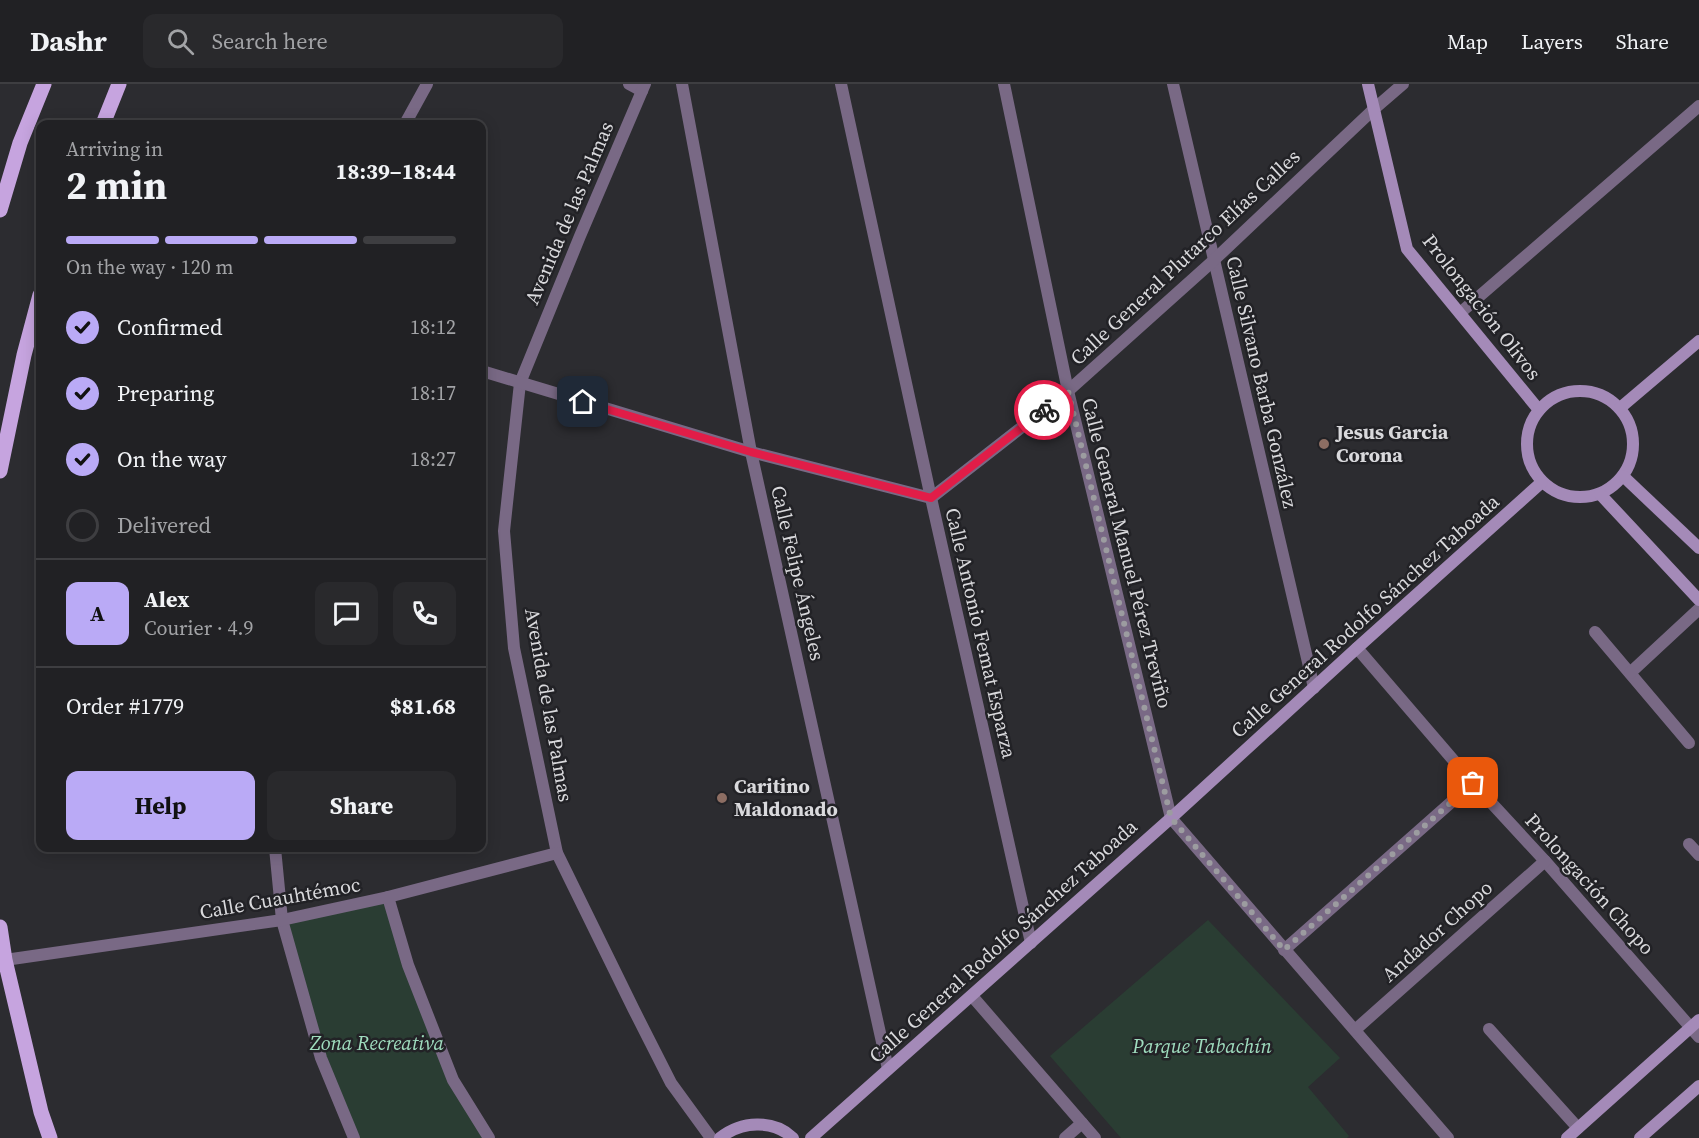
<!DOCTYPE html>
<meta charset="utf-8">
<style>
:root{--surface:#212124;--page:#29292c;--text:#f1f3f6;--muted:#a2a3a6;--line:#3e3e41;--accent:#baaaf6}
body{margin:0;font-family:"Source Serif 4",serif;background:var(--page);color:var(--text);height:100vh;display:flex;flex-direction:column;font-size:22px;white-space:nowrap}
*{box-sizing:border-box;margin:0}
p{font-size:20px;color:var(--muted)}
.icon{flex:none;width:33px;height:33px;fill:none;stroke:currentColor;stroke-width:2;stroke-linecap:round;stroke-linejoin:round}
.map{position:relative;flex:1;overflow:hidden}
.panel{position:absolute;left:36px;top:36px;width:450px;height:732px;display:flex;flex-direction:column;background:var(--surface);border-radius:12px;box-shadow:0 3px 15px #0003,0 0 0 2px var(--line)}
.panel>*{flex:none}
.pin{position:absolute;display:grid;place-items:center;width:51px;height:51px;color:#fff;margin:-26px;border-radius:12px;box-shadow:0 3px 9px #0006}
.courier{position:absolute;display:grid;place-items:center;width:60px;height:60px;margin:-30px;border:4px solid #e11d48;border-radius:50%;background:#fff;color:#222;box-shadow:0 2px 8px #0007}
.summary em{font-style:normal;font-weight:700}
.summary div{display:flex;flex-direction:column-reverse}
.summary{display:flex;align-items:center;justify-content:space-between;height:102px;padding:0 30px}
h1{font-size:39px;font-weight:700;line-height:45px}
.bar{display:grid;grid-template-columns:repeat(4,1fr);gap:9px 6px;align-content:center;height:72px;padding:0 30px}
.bar i{height:8px;border-radius:4px;background:var(--line)}
.bar .active{background:var(--accent)}
.bar p{grid-column:span 4}
.line{display:flex;align-items:center;gap:15px;padding:0 30px;border-top:2px solid var(--line)}
.line div{flex:1}
.round{display:grid;place-items:center;flex:none;width:63px;height:63px;border-radius:12px;background:var(--page)}
ol{padding:0 30px;list-style:none}
li{display:flex;align-items:center;gap:18px;height:66px}
li p{margin-inline-start:auto}
li .icon{padding:6px;border-radius:50%;background:var(--accent);color:#111;stroke-width:4}
li:last-child{color:var(--muted)}
li i{width:33px;height:33px;border:3px solid var(--line);border-radius:50%}
.action{display:flex;gap:12px;margin-top:auto;padding:12px 30px}
.action a{flex:1;height:69px;border-radius:12px;background:var(--accent);color:#111;font-size:24px;font-weight:700;line-height:69px;text-align:center}
.action a+a{background:var(--page);color:var(--text)}
header{display:flex;align-items:center;gap:36px;box-sizing:border-box;height:84px;padding:0 30px;background:var(--surface);border-bottom:2px solid var(--line)}
header strong{font-size:28px}
nav{display:flex;gap:33px;margin-inline-start:auto;font-size:21px}
.search{width:420px;height:54px;background:var(--page);display:flex;align-items:center;gap:15px;box-sizing:border-box;padding:0 21px;border-radius:12px;color:var(--muted);font-size:22px}
.map>svg:first-child{display:block}
.green{fill:#2a3d33}
.lines{fill:none;stroke-linecap:round;stroke-linejoin:round}
.lane{stroke:#796985;stroke-width:12}
.street{stroke:#796985;stroke-width:12}
.secondary{stroke:#a48ab8;stroke-width:12}
.primary{stroke:#c6a4df;stroke-width:15}
.done{stroke:#9c9ca0;stroke-width:6;stroke-dasharray:0 10.8}
.route{stroke:#e11d48;stroke-width:8}
.education-dot{fill:#8d6e63;stroke:#222226;stroke-width:2}
.labels{text-anchor:middle;stroke-width:5;stroke-linejoin:round;paint-order:stroke}
.street-label{font-size:20px;fill:#d9d9dc;stroke:#222226}
.poi-label{font-size:20px;font-weight:bold;fill:#d9d9dc;stroke:#222226;text-anchor:start}
.park-label{font-size:20px;font-style:italic;fill:#9fdcbe;stroke:#222226}
</style>
<header>
<strong>Dashr</strong>
<div class="search"><svg class="icon" aria-label="search" viewBox="0 0 24 24"><circle cx="10" cy="10" r="6"/><path d="M15 15l6 6"/></svg>Search here</div>
<nav><a>Map</a><a>Layers</a><a>Share</a></nav>
</header>
<div class="map">
<svg width="1699" height="1054" viewBox="0 0 1699 1054">
<rect width="100%" height="100%" fill="#2c2c30"/>
<g class="green">
<polygon points="388,813 453,996 489,1054 354,1054 321,974 282,836"/>
<polygon points="1208,836 1340,974 1308,1003 1349,1052 1347,1054 1121,1054 1050,972"/>
</g>
<g class="lines">
<polyline class="lane" points="629,0 642,7"/>
<g class="street">
<polyline points="645,0 580,152 520,299 504,447 514,564 557,769 634,926 671,999 711,1054"/>
<polyline points="682,0 751,368 888,985"/>
<polyline points="841,0 931,414 1031,859"/>
<polyline points="1004,0 1068,307 1171,734 1448,1054"/>
<polyline points="1173,0 1314,604"/>
<polyline points="405,40 427,0"/>
<polyline points="1460,229 1699,22"/>
<polyline points="482,287 751,368 931,414 1068,307 1213,177 1374,25 1403,0"/>
<polyline points="1595,548 1689,659"/>
<polyline points="1357,564 1473,699 1545,777 1699,953"/>
<polyline points="1630,589 1699,525"/>
<polyline points="1689,760 1699,771"/>
<polyline points="275,764 282,836 321,974 354,1054"/>
<polyline points="388,813 408,881 453,996 489,1054"/>
<polyline points="1284,866 1473,699"/>
<polyline points="5,876 282,836 388,813 557,769"/>
<polyline points="972,912 1095,1054"/>
<polyline points="1489,945 1578,1044"/>
<polyline points="1355,946 1545,777"/>
<polyline points="1065,1054 1082,1039"/>
</g>
<g class="secondary">
<polyline points="1368,0 1407,165 1539,326"/>
<circle cx="1580" cy="360" r="53"/>
<polyline points="1620,324 1699,257"/>
<polyline points="1623,392 1699,464"/>
<polyline points="1600,410 1699,516"/>
<path d="M720 1054C741 1037 773 1035 793 1054"/>
<polyline points="811,1054 1171,734 1357,564 1542,398"/>
<polyline points="1567,1054 1699,936"/>
<polyline points="1640,1054 1699,1002"/>
</g>
<g class="primary">
<polyline points="103,40 119,0"/>
<polyline points="0,126 20,59 44,0"/>
<polyline points="0,387 24,271 40,211"/>
<polyline points="0,843 5,876 41,1028 50,1054"/>
</g>
</g>
<g class="lines">
<polyline class="done" points="1044,326 1068,307 1171,734 1284,866 1473,699"/>
<polyline class="route" points="583,318 751,368 931,414 1044,326"/>
</g>
<g class="education-dot">
<circle cx="1324" cy="360" r="6"/>
<circle cx="722" cy="714" r="6"/>
</g>
<g class="labels">
<g class="street-label">
<text transform="translate(569 129) rotate(-67)" y="7">Avenida de las Palmas</text>
<text transform="translate(1185 173) rotate(-43)" y="7">Calle General Plutarco Elías Calles</text>
<text transform="translate(1482 223) rotate(52)" y="7">Prolongación Olivos</text>
<text transform="translate(1262 298) rotate(77)" y="7">Calle Silvano Barba González</text>
<text transform="translate(1127 469) rotate(76)" y="7">Calle General Manuel Pérez Treviño</text>
<text transform="translate(798 489) rotate(77)" y="7">Calle Felipe Ángeles</text>
<text transform="translate(1365 532) rotate(-42)" y="7">Calle General Rodolfo Sánchez Taboada</text>
<text transform="translate(981 549) rotate(77)" y="7">Calle Antonio Femat Esparza</text>
<text transform="translate(549 621) rotate(80)" y="7">Avenida de las Palmas</text>
<text transform="translate(1590 800) rotate(48)" y="7">Prolongación Chopo</text>
<text transform="translate(280 814) rotate(-10)" y="7">Calle Cuauhtémoc</text>
<text transform="translate(1437 847) rotate(-42)" y="7">Andador Chopo</text>
<text transform="translate(1003 857) rotate(-42)" y="7">Calle General Rodolfo Sánchez Taboada</text>
</g>
<g class="poi-label">
<text x="1336" y="355">Jesus Garcia<tspan x="1336" dy="23">Corona</tspan></text>
<text x="734" y="709">Caritino<tspan x="734" dy="23">Maldonado</tspan></text>
</g>
<g class="park-label">
<text x="377" y="966">Zona Recreativa</text>
<text x="1202" y="969">Parque Tabachín</text>
</g>
</g>
</svg>
<div class="pin" style="left:1473px;top:699px;background:#ea580c"><svg class="icon" aria-label="bag" viewBox="0 0 24 24"><path d="M5 8h14l-1 12H6zM9 8a3 3 0 0 1 6 0"/></svg></div>
<div class="pin" style="left:583px;top:318px;background:#1f2937"><svg class="icon" aria-label="home" viewBox="0 0 24 24"><path d="M3 11l9-7 9 7M6 9v11h12V9"/></svg></div>
<div class="courier" style="left:1044px;top:326px"><svg class="icon" aria-label="bike" viewBox="0 0 24 24"><circle cx="6" cy="16" r="4"/><circle cx="18" cy="16" r="4"/><path d="M6 16l4-8h5l3 8M10 8l3 8H6M13 5h3"/></svg></div>
<section class="panel">
<div class="summary"><div><h1>2 min</h1><p>Arriving in</p></div><em>18:39–18:44</em></div>
<div class="bar"><i class="active"></i><i class="active"></i><i class="active"></i><i></i><p>On the way · 120 m</p></div>
<ol>
<li><svg class="icon" aria-label="check" viewBox="0 0 24 24"><path d="M5 12l5 5 9-10"/></svg>Confirmed<p>18:12</p></li>
<li><svg class="icon" aria-label="check" viewBox="0 0 24 24"><path d="M5 12l5 5 9-10"/></svg>Preparing<p>18:17</p></li>
<li><svg class="icon" aria-label="check" viewBox="0 0 24 24"><path d="M5 12l5 5 9-10"/></svg>On the way<p>18:27</p></li>
<li><i></i>Delivered</li>
</ol>
<div class="line" style="height:108px"><b class="round" style="background:var(--accent);color:#111">A</b><div><b>Alex</b><p>Courier · 4.9</p></div><a class="round"><svg class="icon" aria-label="chat" viewBox="0 0 24 24"><path d="M4 5h16v11H9l-5 4z"/></svg></a><a class="round"><svg class="icon" aria-label="phone" viewBox="0 0 24 24"><path d="M5 4h4l2 5-3 2q2 4 5 5l2-3 5 2v4C11 20 4 13 5 4z"/></svg></a></div>
<div class="line" style="height:78px"><div>Order #1779</div><b>$81.68</b></div>
<div class="action"><a>Help</a><a>Share</a></div>
</section>
</div>
